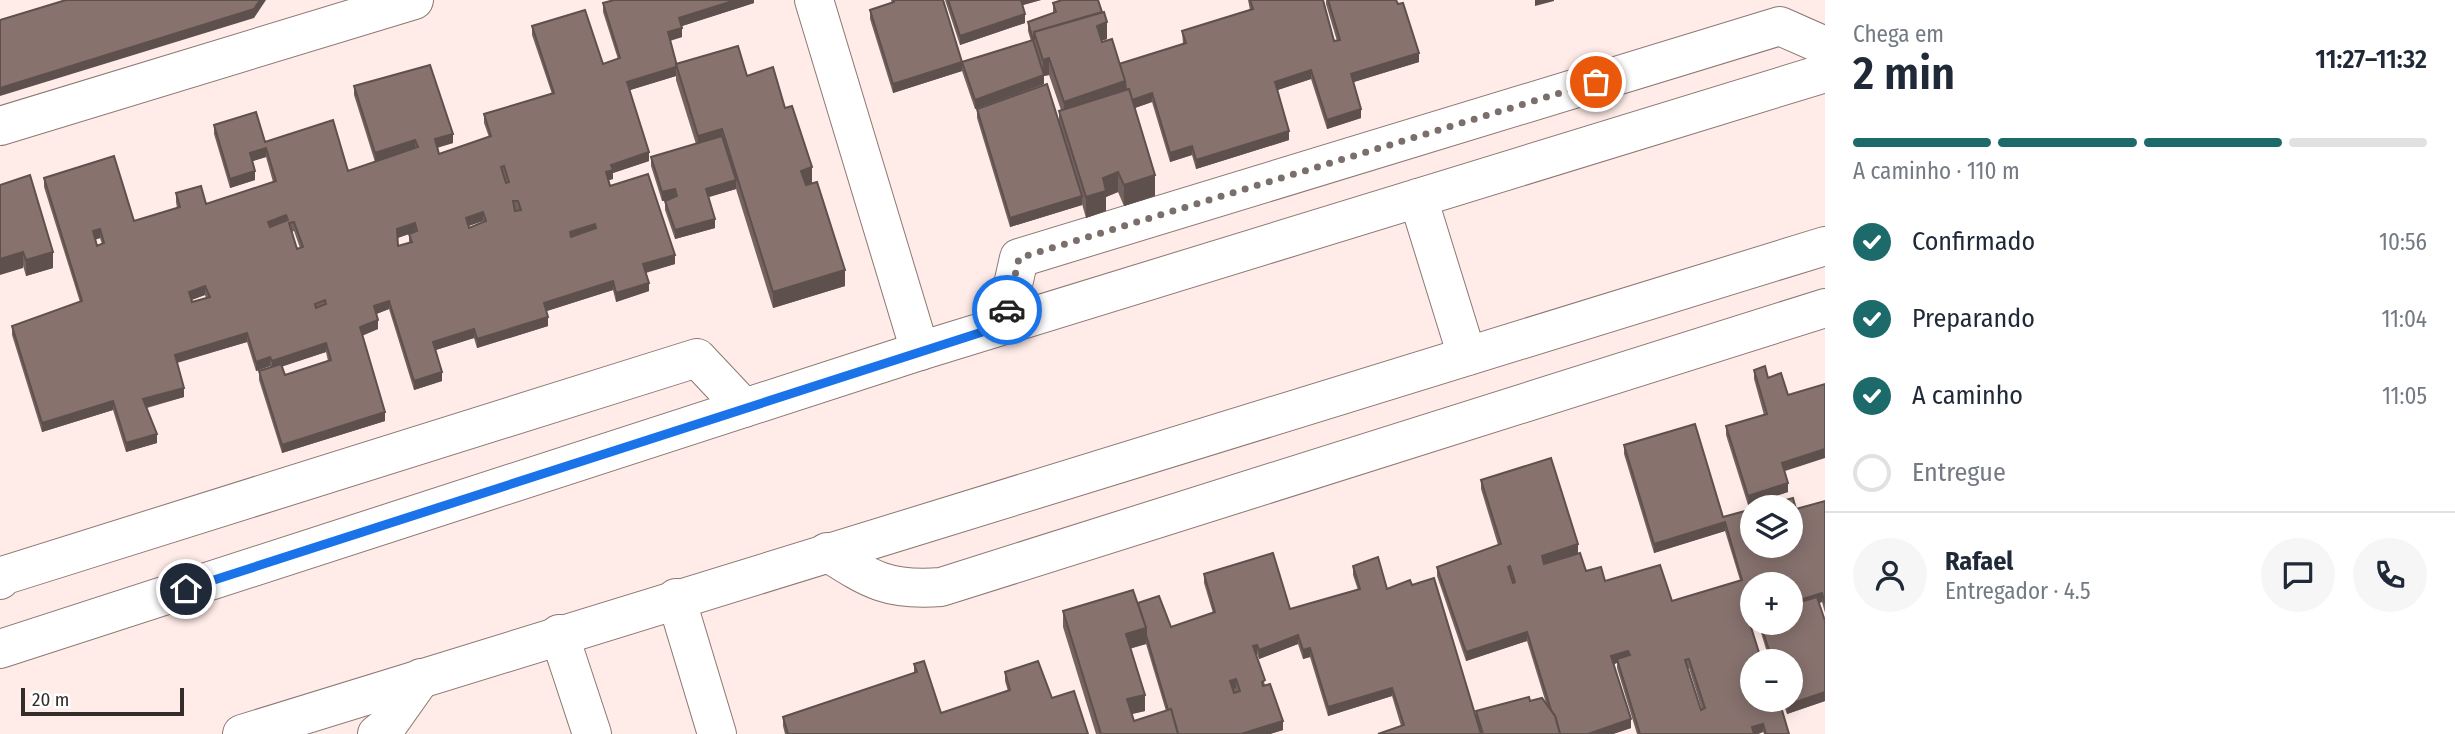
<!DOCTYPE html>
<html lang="pt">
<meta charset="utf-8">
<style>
:root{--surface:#fff;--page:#f6f6f7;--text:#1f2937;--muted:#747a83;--line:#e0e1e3;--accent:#1d6a6a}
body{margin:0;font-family:"Fira Sans Condensed",sans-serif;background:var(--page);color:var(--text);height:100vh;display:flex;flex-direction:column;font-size:26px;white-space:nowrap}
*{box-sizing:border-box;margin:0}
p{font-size:23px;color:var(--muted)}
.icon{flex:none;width:38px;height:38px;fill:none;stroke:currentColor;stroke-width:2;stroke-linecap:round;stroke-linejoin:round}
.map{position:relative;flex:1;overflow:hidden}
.panel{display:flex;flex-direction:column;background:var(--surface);width:630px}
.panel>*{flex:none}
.tools{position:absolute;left:1740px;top:495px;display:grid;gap:14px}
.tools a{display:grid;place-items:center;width:63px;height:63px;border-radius:50%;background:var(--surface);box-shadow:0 4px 18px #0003;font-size:35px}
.scale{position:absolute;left:21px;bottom:18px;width:163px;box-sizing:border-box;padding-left:7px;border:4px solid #342c2a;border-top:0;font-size:19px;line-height:24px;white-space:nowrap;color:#342c2a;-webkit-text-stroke:5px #fff;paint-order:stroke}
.pin{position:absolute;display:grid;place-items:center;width:60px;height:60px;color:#fff;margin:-30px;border:4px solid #fff;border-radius:50%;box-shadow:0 2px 7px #0007}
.courier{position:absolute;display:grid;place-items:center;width:70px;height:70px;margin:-35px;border:5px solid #1a73e8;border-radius:50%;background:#fff;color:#222;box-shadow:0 2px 9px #0007}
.headline em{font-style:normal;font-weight:600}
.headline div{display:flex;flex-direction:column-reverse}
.headline{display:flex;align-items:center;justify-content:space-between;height:119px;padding:0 28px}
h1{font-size:46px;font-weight:600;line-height:52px}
.bar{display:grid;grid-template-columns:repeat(4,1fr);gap:10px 7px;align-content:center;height:84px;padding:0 28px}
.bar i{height:9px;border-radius:5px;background:var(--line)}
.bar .on{background:var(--accent)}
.bar p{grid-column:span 4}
.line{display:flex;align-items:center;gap:18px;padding:0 28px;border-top:2px solid var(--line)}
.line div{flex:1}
.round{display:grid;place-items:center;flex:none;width:74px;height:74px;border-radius:37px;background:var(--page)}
ol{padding:0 28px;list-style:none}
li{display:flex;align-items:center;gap:21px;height:77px}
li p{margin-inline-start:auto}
li .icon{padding:7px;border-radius:50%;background:var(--accent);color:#fff;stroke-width:4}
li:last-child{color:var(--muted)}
li i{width:38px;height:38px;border:4px solid var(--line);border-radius:50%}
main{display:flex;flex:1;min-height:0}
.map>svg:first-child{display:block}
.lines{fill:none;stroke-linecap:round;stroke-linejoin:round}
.minor-casing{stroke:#8c7773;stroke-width:40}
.minor{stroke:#fff;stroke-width:38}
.wall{fill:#74625f;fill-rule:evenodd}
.shaded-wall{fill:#5e504d}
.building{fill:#87726e;stroke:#5e504d;stroke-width:2;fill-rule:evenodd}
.done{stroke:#7b6f6c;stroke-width:7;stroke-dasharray:0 12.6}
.route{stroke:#1a73e8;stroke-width:9}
</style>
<main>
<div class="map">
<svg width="1825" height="734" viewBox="0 0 1825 734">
<rect width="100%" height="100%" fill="#ffece8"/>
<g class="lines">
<defs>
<g id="minor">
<polyline points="814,0 920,351"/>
<polyline points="0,126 414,0"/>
<polyline points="1418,198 1467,356"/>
<polyline points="1004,325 1019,258 1780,26 1825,46"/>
<path d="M827 552C871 580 888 591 941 587L1825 308"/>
<polyline points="0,580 2,576 697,358 744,408"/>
<polyline points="676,598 717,734"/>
<polyline points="559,634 592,734"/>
<polyline points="0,649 920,351 1825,73"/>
<polyline points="242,734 1825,246"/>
<polyline points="377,734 387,726 421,678"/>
</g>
</defs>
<use href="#minor" class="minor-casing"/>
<use href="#minor" class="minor"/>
</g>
<g class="wall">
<path d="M754 0V3L682 26V37L670 41 676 64 747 76 785 108 812 183 845 286 773 308 736 189 708 197 715 228 675 239 665 210V201H662L651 166V157L696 144 676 80V76L630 90 649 161 613 173V179L608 180 610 186 675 264 646 273 649 291 616 302 613 290 546 311 548 326 477 348 474 338 435 350 442 381 414 390 389 309 376 314 378 329 362 336 385 421 282 453 259 380V371L270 367V366L256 371 247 342 177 363 184 397 147 408 157 443 126 452 113 410 42 432 12 335V326L80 302 44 187V178L134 221 177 208 176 202V193L206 204 273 182 266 157 252 161 255 180 230 188 214 134V125L348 171 375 162 354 95V86L453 143 437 148 439 154 489 137 484 123V114L552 94 532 35V26L603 64 618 59 603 12V3ZM483 221V222L469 228 468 226ZM294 231 300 248 297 249 292 232ZM409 234V243L398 246V238ZM100 238 102 244 97 246 95 240ZM205 295 206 298 192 302 191 300ZM326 352 328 361 285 375 282 366Z"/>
<polygon points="891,0 943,0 962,71 893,93 870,19 870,10 892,3"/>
<polygon points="945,0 1041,0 1022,5 1025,23 960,45"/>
<polygon points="1248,0 1323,0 1334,41 1337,41 1326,4 1326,0 1396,0 1419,62 1353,82 1361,118 1327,129 1311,79 1277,90 1289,140 1196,169 1192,155 1170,162 1152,102 1135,108 1155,196 1124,206 1118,192 1106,197 1106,211 1086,218 1082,204 1082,205 1010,227 977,118 977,109 1059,124 1059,111 1061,110 1049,75 1044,76 1044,84 975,109 962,71 962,62 1031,41 1028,31 1028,22 1053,13 1053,3 1107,39 1101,41 1119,64 1183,44 1182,31 1250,10"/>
<polygon points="0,185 53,268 26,276"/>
<polygon points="1754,370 1788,492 1748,505 1726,435 1726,426 1764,415 1754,379"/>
<path d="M1624 445 1723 517 1796 509 1825 501V613L1822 602 1819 603 1825 621V701L1787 714 1782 700H1790V662H1770L1758 623H1790L1752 584V621L1749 612 1746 613 1752 662 1789 734H1764L1763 732 1758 734H1637L1617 668V663L1614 664 1631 728 1613 734H1378L1401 726 1392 696 1328 716 1310 657 1303 659 1298 644 1259 659 1257 654H1256L1265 685 1283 730 1270 734H1096L1063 627V611L1138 603 1171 627 1213 613 1204 583V574L1290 609 1358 590 1353 575V566L1387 589 1476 718V711L1530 701 1546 703 1527 641 1466 661 1437 576V567L1498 545 1481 489V480L1578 553 1586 571 1605 581 1672 601 1740 580 1725 531 1654 553 1624 454ZM1146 644 1166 711 1134 721 1132 714 1145 711 1131 648ZM1688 668H1689L1702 710H1701Z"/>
<polygon points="914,664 941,713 1008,691 1005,681 1005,672 1052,698 1088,734 785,734 783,726 783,717 914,673"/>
</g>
<g class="shaded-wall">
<polygon points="260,0 266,0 254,18 0,96 0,88"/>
<polygon points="736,0 754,0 754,3 679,27 679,18"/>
<polygon points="1020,0 1041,0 1020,6"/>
<polygon points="1535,0 1554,0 1554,1 1535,6"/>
<polygon points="1025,14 1025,23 960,45 960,36"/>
<polygon points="1107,22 1107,39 1097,42 1039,47"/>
<polygon points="682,28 682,37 668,41 668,32"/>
<polygon points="1419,53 1419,62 1351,83 1351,74"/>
<polygon points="1049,58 1049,75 1044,76 1044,84 975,109 975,100 1043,76 1043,60"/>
<polygon points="962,62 962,71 893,93 893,84"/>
<polygon points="676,67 676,76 627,91 627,82"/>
<polygon points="1311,70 1311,79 1275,91 1275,82"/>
<polygon points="1125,81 1125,97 1064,118 1064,102"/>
<polygon points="1152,93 1152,102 1129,110 1129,101"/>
<polygon points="1361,109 1361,118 1327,129 1327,120"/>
<polygon points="722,129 722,145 698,152 698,136"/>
<polygon points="1289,131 1289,140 1196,169 1196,160"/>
<polygon points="453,134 453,143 435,148 435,139"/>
<polygon points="415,140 415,149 375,162 375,153"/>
<polygon points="1192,146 1192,155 1170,162 1170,153"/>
<polygon points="266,148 266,157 250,162 250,153"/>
<polygon points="649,152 649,161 613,173 613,179 606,181 606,172 611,165"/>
<polygon points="812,167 812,183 801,187 801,171"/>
<polygon points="255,171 255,180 230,188 230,179"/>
<polygon points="1118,172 1118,192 1106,197 1106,211 1086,218 1086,197 1103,178"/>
<polygon points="1155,175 1155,196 1124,206 1124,185"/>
<polygon points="736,180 736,189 706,198 706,189"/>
<polygon points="675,189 675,198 662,201 662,192"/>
<polygon points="1082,196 1082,205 1010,227 1010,218"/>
<polygon points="483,212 483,221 466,227 466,218"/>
<polygon points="286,215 286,224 268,231 268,222"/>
<polygon points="715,219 715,228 675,239 675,230"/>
<polygon points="415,223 415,232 397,238 397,229"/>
<polygon points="595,224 595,233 570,241 570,232"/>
<polygon points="100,229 100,238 93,240 93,231"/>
<polygon points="23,252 23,268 0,275 0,259"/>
<polygon points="53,252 53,268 26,276 26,260"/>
<polygon points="675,255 675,264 643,273 643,264"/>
<polygon points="845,270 845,286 773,308 773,292"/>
<polygon points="613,281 613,290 544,312 544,303"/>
<polygon points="649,283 649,291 616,302 616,293"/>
<polygon points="205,286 205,295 189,301 189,292"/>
<polygon points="389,301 389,309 374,315 374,306"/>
<polygon points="548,317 548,326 477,348 477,339"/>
<polygon points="378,320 378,329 360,336 360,327"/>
<polygon points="474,329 474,338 433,351 433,342"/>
<polygon points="247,333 247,342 175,363 175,355"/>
<polygon points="326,343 326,352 272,370 272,361"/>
<polygon points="270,357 270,366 256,371 256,362"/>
<polygon points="442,372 442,381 414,390 414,381"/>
<polygon points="184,388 184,397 143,408 143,399"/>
<polygon points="113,401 113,410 42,432 42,423"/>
<polygon points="385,412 385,421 282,453 282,445"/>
<polygon points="157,434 157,443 126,452 126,443"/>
<polygon points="1825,449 1825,458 1782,472 1782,463"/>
<polygon points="1788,483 1788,492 1748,505 1748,496"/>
<polygon points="1725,522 1725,531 1654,553 1654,544"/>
<polygon points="1578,544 1578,553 1542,565 1542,556"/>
<polygon points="1822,593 1822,602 1790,612 1790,603"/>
<polygon points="1749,603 1749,612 1744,614 1744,605"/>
<polygon points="1146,628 1146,644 1126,650 1126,634"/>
<polygon points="1527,632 1527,641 1466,661 1466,652"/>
<polygon points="1298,635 1298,644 1259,659 1259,650"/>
<polygon points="1257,645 1257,654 1253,655 1253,646"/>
<polygon points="1310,648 1310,657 1303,659 1303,650"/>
<polygon points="1628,651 1628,660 1617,659 1617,663 1611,665 1611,656"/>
<polygon points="1236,679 1236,688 1230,690 1230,681"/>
<polygon points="1392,688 1392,696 1328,716 1328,707"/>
<polygon points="1825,692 1825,701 1787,714 1787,705"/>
<polygon points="1145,695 1145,711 1127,715 1127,699"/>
<polygon points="1631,719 1631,728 1613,734 1588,734"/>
<polygon points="1283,721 1283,730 1270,734 1241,734"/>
<polygon points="1763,724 1763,732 1758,734 1752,734 1752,727"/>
</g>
<g class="building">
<polygon points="66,0 260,0 254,9 0,88 0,20"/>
<path d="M614 0H736L679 18 682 28 668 32 677 66 676 64V67L627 82 649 152 611 165 613 170 606 172 610 186 648 174 675 255 643 264 649 283 616 293 613 281 544 303 548 317 477 339 474 329 433 342 442 372 414 381 389 301 374 306 378 320 360 327 385 412 282 445 259 371 281 364 285 375 331 360 326 343 272 361 270 357 256 362 247 333 175 355 184 388 143 399 157 434 126 443 113 401 42 423 12 326 82 301 44 178 114 156 134 221 180 207 176 193 201 186 206 204 276 181 266 148 250 153 255 171 230 179 214 125 256 112 265 142 333 120 348 171 418 147 415 140 375 153 354 86 430 65 453 134 435 139 439 154 491 136 484 114 554 93 532 26 585 10 603 64 620 58 603 3ZM504 166 509 182 506 183 501 167ZM513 201H518L521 210 515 211ZM483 212 486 221 469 228 466 218ZM286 215 288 220 270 227 268 222ZM294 222 303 247 297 249 289 223ZM415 223 417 231 409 234 412 242 398 246 397 229ZM595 224 596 228 571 237 570 232ZM100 229 104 243 97 246 93 231ZM205 286 210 297 192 302 189 292ZM325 300 326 304 316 308 315 304Z"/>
<polygon points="894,0 943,0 962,62 893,84 870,10 894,2"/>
<polygon points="948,0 1021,0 1025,14 960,36"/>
<polygon points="1062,0 1098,0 1102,12 1034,32 1034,39 1033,40 1028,22 1056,12 1053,3"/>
<polygon points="1250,0 1323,0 1334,41 1340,40 1328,0 1396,0 1398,4 1403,3 1419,53 1351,74 1361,109 1327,120 1311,70 1275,82 1289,131 1196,160 1192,146 1170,153 1152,93 1132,100 1129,89 1126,90 1125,81 1119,64 1186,43 1182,31 1253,9"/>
<polygon points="1104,12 1107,22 1097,26 1102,42 1112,39 1125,81 1064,102 1049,58 1043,60 1034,32"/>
<polygon points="1033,40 1044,75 975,100 962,62"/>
<polygon points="738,46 747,76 773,67 785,108 792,106 812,167 801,171 806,185 817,182 845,270 773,292 722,129 698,136 676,64"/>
<polygon points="1047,84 1082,196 1010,218 977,109"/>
<polygon points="1129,89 1155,175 1124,185 1118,172 1103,178 1106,191 1086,197 1059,111"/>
<polygon points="722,136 736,180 706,189 715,219 675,230 665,201 677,196 675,189 662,192 651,157"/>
<polygon points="30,175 53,252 26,260 23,252 0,259 0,185"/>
<polygon points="1765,366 1768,378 1781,373 1788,395 1825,384 1825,449 1782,463 1788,483 1748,496 1726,426 1767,414 1754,370"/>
<path d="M1695 424 1723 517 1752 509V546H1790V508H1756L1793 498 1796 509 1825 501V604L1822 593 1790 603V584H1752V612L1749 603 1744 605 1762 662H1752V700H1779L1789 734H1766L1763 724 1752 727 1754 734H1640L1617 659 1630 655 1628 651 1611 656 1631 719 1588 734H1560L1555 716 1551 710 1527 632 1466 652 1437 567 1501 544 1481 480 1551 458 1578 544 1542 556 1544 564 1580 553 1586 571 1601 567 1605 581 1660 565 1672 601 1742 580 1725 522 1654 544 1624 445ZM1510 566 1515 582 1513 583 1508 567ZM1689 659 1705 708 1701 710 1685 660Z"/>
<path d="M1273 553 1290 609 1360 589 1353 566 1378 557 1387 589 1410 580 1412 585 1434 578 1481 734H1378L1404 725 1392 688 1328 707 1310 648 1303 650 1298 635 1259 650 1257 645 1253 646 1265 680 1262 682 1263 686 1270 684 1283 721 1241 734H1178L1171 709 1168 710 1146 635V628L1138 603 1159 596 1171 627 1215 612 1204 574ZM1236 679 1240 691 1234 693 1230 681Z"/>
<polygon points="1133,590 1146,628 1126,634 1145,695 1127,699 1134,721 1171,709 1178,734 1101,734 1063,611"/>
<polygon points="1817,597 1825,621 1825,692 1787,705 1785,700 1790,700 1790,662 1773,662 1760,623 1790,623 1790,605"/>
<polygon points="924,661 941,713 1010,690 1005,672 1038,661 1052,698 1074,691 1088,734 788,734 783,717 917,672 914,664"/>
<polygon points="1529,697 1530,701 1542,698 1555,716 1560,734 1483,734 1476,711"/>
</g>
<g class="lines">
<polyline class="done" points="1007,310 1019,258 1596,82"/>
<polyline class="route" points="186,589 1004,325 1007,310"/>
</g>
</svg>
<div class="tools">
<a><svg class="icon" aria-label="layers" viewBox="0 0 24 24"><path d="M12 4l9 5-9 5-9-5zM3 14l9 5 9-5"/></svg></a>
<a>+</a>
<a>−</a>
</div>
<div class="scale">20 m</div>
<div class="pin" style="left:1596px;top:82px;background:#ea580c"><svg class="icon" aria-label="bag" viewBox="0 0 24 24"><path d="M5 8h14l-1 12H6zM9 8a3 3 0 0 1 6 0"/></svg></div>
<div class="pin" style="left:186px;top:589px;background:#1f2937"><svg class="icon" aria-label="home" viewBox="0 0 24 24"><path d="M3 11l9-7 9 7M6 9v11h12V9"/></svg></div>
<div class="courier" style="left:1007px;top:310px"><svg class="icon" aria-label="car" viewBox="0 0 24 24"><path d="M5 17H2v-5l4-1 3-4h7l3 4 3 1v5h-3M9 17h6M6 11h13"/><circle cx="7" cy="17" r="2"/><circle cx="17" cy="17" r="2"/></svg></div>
</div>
<section class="panel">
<div class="headline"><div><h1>2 min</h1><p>Chega em</p></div><em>11:27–11:32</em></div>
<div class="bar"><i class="on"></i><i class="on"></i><i class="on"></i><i></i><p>A caminho · 110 m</p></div>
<ol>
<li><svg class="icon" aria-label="check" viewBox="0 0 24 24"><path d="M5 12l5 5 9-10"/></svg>Confirmado<p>10:56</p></li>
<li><svg class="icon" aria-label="check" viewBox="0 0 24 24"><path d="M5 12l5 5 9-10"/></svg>Preparando<p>11:04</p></li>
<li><svg class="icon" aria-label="check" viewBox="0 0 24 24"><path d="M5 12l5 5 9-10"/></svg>A caminho<p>11:05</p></li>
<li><i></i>Entregue</li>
</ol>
<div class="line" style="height:126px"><a class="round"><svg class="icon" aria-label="person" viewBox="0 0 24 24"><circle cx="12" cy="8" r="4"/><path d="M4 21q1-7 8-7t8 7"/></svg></a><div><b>Rafael</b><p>Entregador · 4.5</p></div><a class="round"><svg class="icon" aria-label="chat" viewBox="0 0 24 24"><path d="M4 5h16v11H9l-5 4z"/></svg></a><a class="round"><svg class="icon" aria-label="phone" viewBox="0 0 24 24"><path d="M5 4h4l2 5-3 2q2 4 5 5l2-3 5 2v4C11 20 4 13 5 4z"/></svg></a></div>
</section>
</main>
